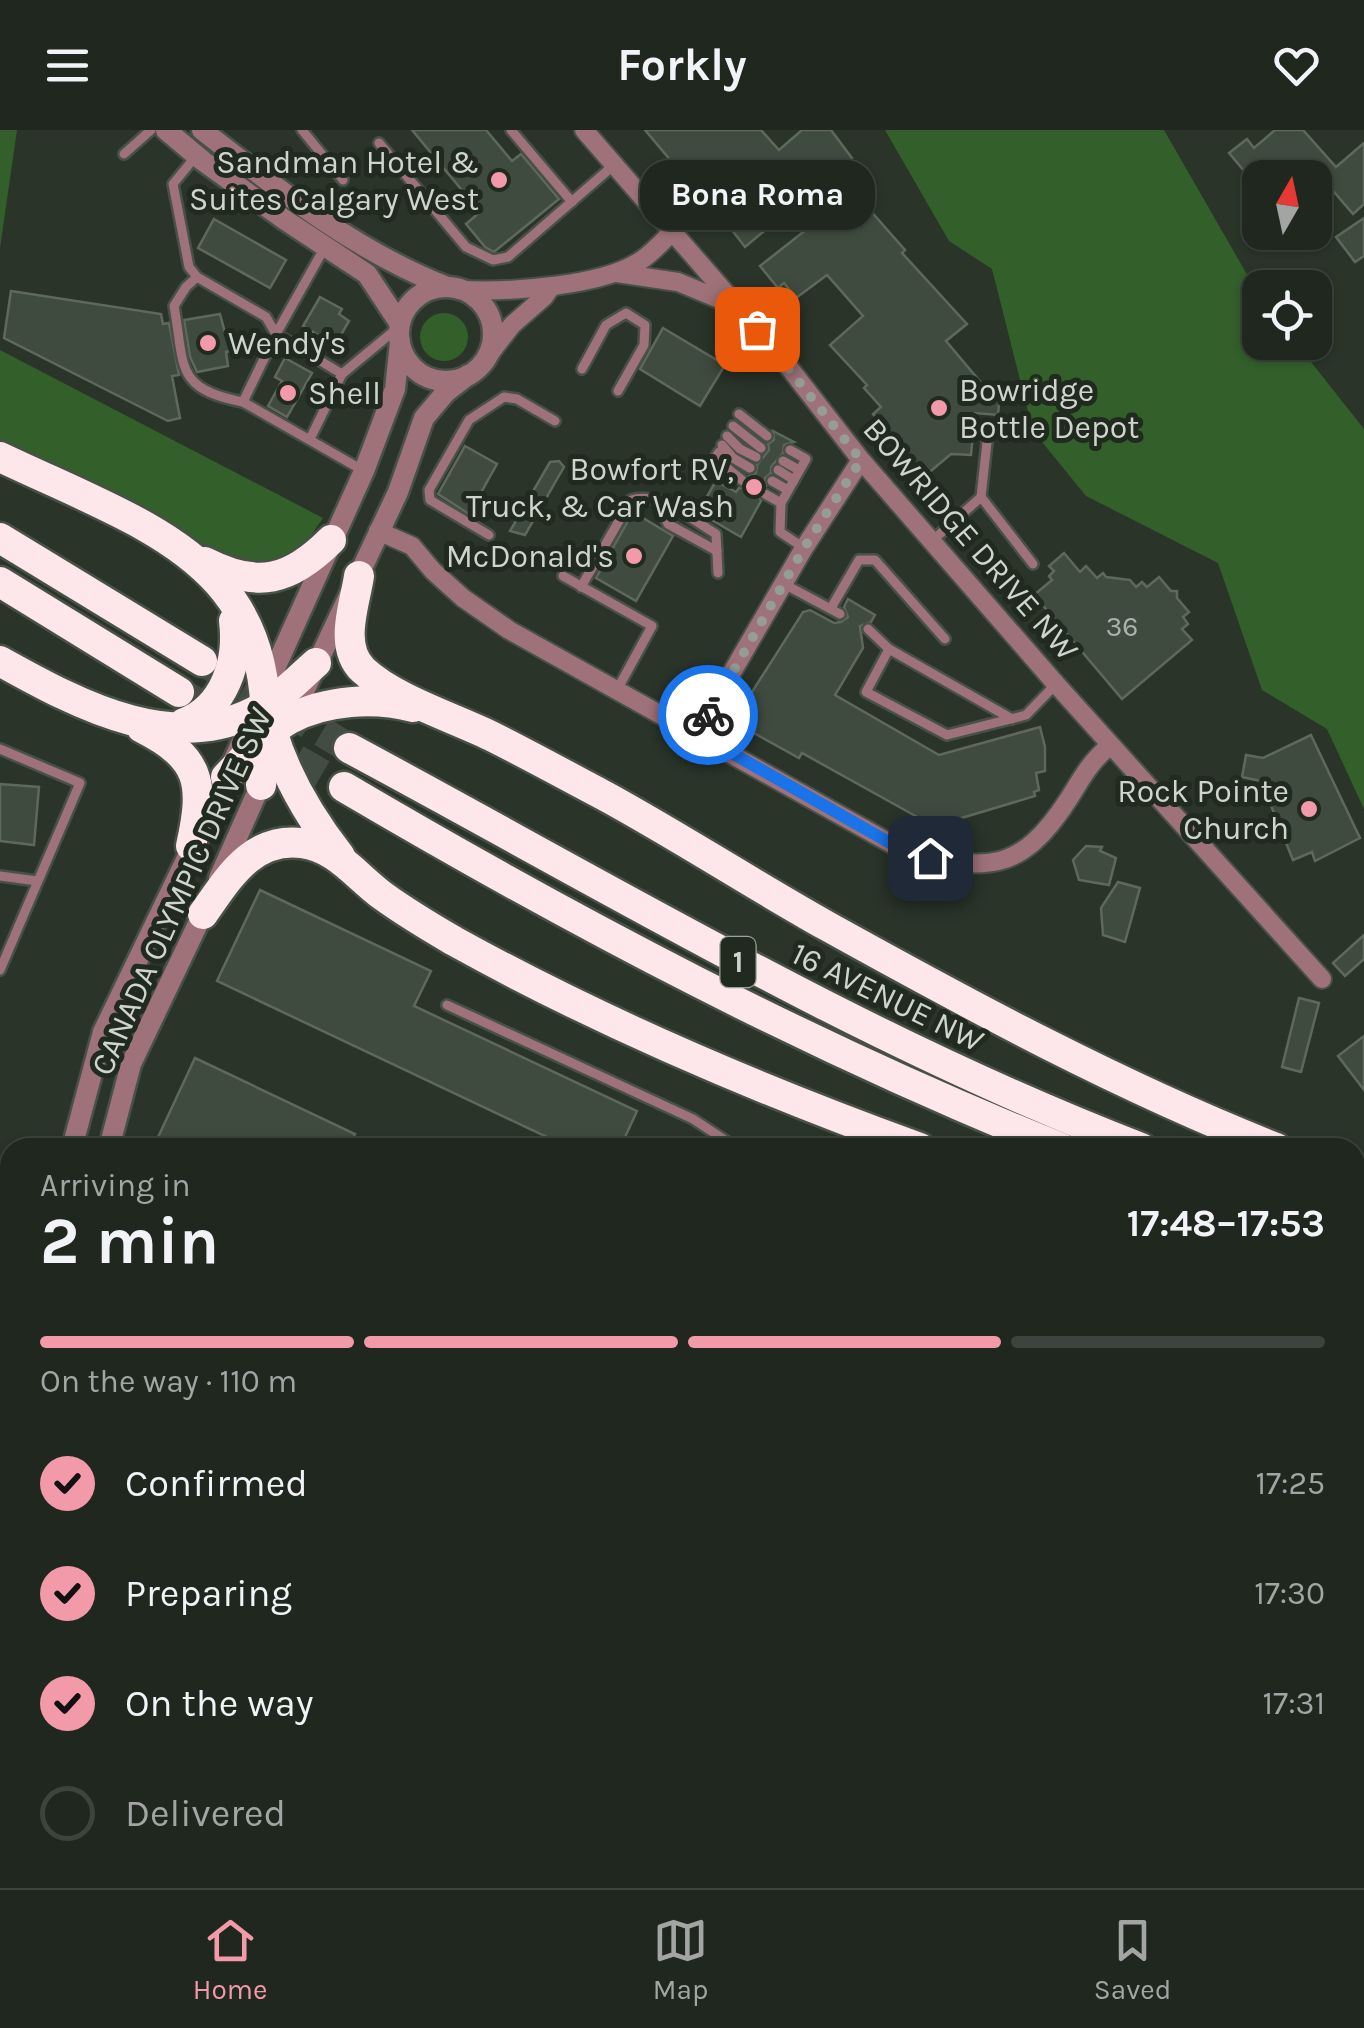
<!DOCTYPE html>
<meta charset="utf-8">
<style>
:root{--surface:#20271f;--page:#2d332c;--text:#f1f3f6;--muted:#a2a5a4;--line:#3d443d;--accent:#f39aaa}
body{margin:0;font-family:Karla,sans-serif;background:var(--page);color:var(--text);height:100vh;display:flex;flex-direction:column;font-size:38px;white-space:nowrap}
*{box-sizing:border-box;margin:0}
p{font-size:32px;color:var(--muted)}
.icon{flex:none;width:55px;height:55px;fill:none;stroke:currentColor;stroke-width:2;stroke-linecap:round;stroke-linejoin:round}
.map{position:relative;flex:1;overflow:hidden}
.side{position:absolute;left:0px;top:1008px;width:1365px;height:752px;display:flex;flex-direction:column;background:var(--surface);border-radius:30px 30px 0 0;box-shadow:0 2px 8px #0004,0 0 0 2px var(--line)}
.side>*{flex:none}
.needle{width:65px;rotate:9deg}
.tools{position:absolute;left:1242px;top:30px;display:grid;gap:20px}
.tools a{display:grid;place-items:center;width:90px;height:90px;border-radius:20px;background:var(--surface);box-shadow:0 2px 8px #0004,0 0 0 2px var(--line);font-size:50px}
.pin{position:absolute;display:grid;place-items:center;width:85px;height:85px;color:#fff;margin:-42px;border-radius:20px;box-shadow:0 5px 15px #0006}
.courier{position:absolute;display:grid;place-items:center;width:100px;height:100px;margin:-50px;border:8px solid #1a73e8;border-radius:50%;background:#fff;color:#222;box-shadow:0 2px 12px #0007}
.bubble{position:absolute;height:70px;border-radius:30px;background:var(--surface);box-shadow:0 2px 8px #0004,0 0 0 2px var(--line);font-size:32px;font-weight:700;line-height:70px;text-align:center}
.overview em{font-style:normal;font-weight:700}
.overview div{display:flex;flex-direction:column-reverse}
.overview{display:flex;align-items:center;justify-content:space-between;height:170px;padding:0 40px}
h1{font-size:65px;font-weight:700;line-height:75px}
.bar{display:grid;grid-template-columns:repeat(4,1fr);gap:15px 10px;align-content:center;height:120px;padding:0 40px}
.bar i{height:12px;border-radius:8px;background:var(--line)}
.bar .active{background:var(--accent)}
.bar p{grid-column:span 4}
ol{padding:0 40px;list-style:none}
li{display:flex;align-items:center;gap:30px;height:110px}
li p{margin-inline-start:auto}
li .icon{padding:10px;border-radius:50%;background:var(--accent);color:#111;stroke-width:4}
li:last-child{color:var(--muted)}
li i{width:55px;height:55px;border:5px solid var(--line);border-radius:50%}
header{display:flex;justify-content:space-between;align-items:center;height:130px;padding:0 40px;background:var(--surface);font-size:45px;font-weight:700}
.tabs{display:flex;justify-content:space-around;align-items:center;height:140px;border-top:2px solid var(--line);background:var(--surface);font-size:28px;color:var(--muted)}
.tabs a{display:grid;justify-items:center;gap:5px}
.tabs .active{color:var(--accent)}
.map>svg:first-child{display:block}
.green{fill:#335f2b}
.building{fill:#404b3f;stroke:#5e695c;stroke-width:2.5}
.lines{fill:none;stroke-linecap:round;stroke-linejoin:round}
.motorway-tunnel{stroke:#434c42;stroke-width:30;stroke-dasharray:30 15;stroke-linecap:butt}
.service-casing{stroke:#485147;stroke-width:14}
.minor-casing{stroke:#485147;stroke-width:22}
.tertiary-casing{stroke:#485147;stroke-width:25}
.motorway-casing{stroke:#485147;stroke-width:35}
.service{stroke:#9f7279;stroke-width:9}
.minor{stroke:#9f7279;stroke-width:18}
.tertiary{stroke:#9f7279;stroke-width:20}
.motorway{stroke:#fee7ea;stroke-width:30}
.done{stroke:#959d94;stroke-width:10;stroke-dasharray:0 18}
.route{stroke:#1a73e8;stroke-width:12}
.poi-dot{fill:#f39aaa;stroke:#212a1f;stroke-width:4}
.labels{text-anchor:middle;stroke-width:10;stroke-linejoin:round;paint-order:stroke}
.number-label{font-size:28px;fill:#abb2aa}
.shield{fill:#212a1f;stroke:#9ba299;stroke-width:2.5}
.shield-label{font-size:30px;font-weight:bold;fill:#cfd5cd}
.poi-label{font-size:32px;fill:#cfd5cd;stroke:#212a1f;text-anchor:end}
.street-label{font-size:32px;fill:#cfd5cd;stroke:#212a1f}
</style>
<header><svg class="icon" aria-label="menu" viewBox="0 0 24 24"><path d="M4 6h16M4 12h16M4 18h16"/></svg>Forkly<svg class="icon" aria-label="heart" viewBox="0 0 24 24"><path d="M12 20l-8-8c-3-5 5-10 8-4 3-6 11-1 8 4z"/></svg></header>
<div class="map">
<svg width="1364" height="1758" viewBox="0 0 1364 1758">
<rect width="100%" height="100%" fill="#2a3429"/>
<g class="green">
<polygon points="0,0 17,0 0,118"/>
<polygon points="885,0 1164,0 1260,167 1260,212 1296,213 1364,299 1364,679 1327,599 1262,560 1218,433 1086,366 1033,301 992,139 949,111"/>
<circle cx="444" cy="207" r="24"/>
<polygon points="0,220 323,388 302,419 280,435 226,436 122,372 0,311"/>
<polygon points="10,1442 10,1750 557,1750 556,1758 0,1758 0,1450"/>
<polygon points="1355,1718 1364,1725 1364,1758 982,1758 994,1750 1355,1750"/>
</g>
<g class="building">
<polygon points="412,0 486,0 512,31 521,24 559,69 494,122 485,117 466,94 480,82"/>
<polygon points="645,0 761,0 779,20 802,0 831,0 852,28 811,62 801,48 777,68 788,81 745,117 701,60 698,63"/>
<polygon points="1275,0 1303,0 1336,37 1364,13 1364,74 1353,84 1328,55 1315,68 1315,48 1250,48 1229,23 1247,9 1254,18"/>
<polygon points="854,62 905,120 902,123 967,194 946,211 999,274 998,285 975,283 971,325 951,324 926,345 873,284 881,277 864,258 867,255 830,215 863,186 827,145 796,168 784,153 778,158 760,136"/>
<polygon points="1364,88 1364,126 1355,132 1336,107"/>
<polygon points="214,89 286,130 270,158 198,118"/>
<polygon points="11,161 161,184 163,194 169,193 179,245 172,246 180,288 168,291 4,208"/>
<polygon points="320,167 342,179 339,184 349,191 335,215 303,196"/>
<polygon points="220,184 230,221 226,222 228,236 197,242 190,227 184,190"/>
<polygon points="663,198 725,235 700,276 640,239"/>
<polygon points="285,228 312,243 287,287 268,276 282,251 275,247"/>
<polygon points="773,301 794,312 784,315 783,323 771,337 771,343 765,348 766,356 758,361 761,371 741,407 698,382 716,351 736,362 739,358 749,357 749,346 756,343 757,335 769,320 768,314 774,310"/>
<polygon points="465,316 497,334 469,384 438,364"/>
<polygon points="559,331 564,337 525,405 510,401 550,332"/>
<polygon points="633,382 673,406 636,471 596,448"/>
<polygon points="1064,423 1080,442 1086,436 1097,448 1103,443 1106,447 1130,450 1136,457 1142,452 1147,457 1159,447 1171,461 1177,461 1177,468 1189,482 1183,487 1188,494 1182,499 1192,510 1122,569 1034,465 1052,450 1049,446 1054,441 1049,436"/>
<polygon points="848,469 875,485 871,492 860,496 863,518 835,565 939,625 1040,597 1045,617 1045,641 1036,643 1039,660 1034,662 1035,666 938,695 938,692 930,694 802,623 799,628 741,596 738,584 803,482 810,480 834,493 841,492 848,487 844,477"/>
<polygon points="1311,605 1360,708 1315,731 1312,722 1293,730 1261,651 1242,647 1246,625 1263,628"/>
<polygon points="0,654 39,657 34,715 0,711"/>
<polygon points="1086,716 1102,717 1100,721 1116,728 1109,755 1079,750 1073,730"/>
<polygon points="1118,752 1140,758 1125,812 1103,805 1101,778"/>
<polygon points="260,760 431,841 414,876 637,981 620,1018 570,1018 217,851"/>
<polygon points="1364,805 1364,829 1345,846 1333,833"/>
<polygon points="1299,868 1319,873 1301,942 1282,937"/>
<polygon points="1364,906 1364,960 1338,926"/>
<polygon points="195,928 355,1004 348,1018 153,1018"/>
</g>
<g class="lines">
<g class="motorway-tunnel">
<polyline points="206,533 349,618"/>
<polyline points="179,562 344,657"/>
</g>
<defs>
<g id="service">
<polyline points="302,0 343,50"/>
<polyline points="511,0 572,72"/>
<polyline points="379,13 466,117 493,130 508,127 614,35"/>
<polyline points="124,24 151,0"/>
<polyline points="196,26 173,54 189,137 197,147 266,187 276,204 342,244 400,196"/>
<polyline points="325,117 276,204 243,272 364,341"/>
<path d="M197 147 186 157 174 176C185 236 174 259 243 272"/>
<polyline points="582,239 606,195 626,183 645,195 644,215 618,261"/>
<polyline points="739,284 767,306"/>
<polyline points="733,296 761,318"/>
<polyline points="727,306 740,319 756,327"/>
<polyline points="310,309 342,244"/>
<polyline points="722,315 733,328 750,338"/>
<polyline points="790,320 806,329 781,373 780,402 804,418"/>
<polyline points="719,322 715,328 743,351"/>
<polyline points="783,331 799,340"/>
<polyline points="778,340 794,350"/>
<polyline points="772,351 788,360"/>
<polyline points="765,364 781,373"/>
<polyline points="981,367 989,294"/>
<polyline points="657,370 668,394 717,421"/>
<polyline points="489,405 430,370 429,360 469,290 504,267 517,269 555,291"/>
<polyline points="932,411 981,367 1033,434"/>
<polyline points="563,446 652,496 617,560"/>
<polyline points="784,454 840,484"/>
<path d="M581 457 631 370C660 361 692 390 716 404L718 443"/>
<polyline points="831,478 859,430 875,430 945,509"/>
<polyline points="868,499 889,519"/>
<polyline points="1012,589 889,519 866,562 947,605 1026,585 1056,554"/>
<polyline points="0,619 80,653 0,840"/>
<polyline points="0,746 37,751"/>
<polyline points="447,875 693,989 737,1018"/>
<polyline points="0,1483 10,1478"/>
<polyline points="1355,1564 1364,1567"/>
</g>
<g id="minor">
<polyline points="584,0 777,222 861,330 1056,554 1322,849"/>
<polyline points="617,143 678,152 731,174"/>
<path d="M461 160C508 162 604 157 643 129 654 121 663 111 672 102"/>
<polyline points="488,226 512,195 544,167 551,157"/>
<path d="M378 401 412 416 433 441 463 468 509 500 906 722C986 741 1020 744 1068 670 1084 645 1087 636 1110 615"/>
<polyline points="700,605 705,589 804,418 861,330"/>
<polyline points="0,1388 10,1383"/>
<polyline points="0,1419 10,1412"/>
<polyline points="1355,1657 1364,1661"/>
</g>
<g id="tertiary">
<polyline points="166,0 203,31 285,90 367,144 400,194"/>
<path d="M202 0C276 58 357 122 445 156"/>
<circle cx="446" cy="204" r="47"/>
<polyline points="289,593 398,362 424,288 446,262 468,245"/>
<polyline points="219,748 264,647"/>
<polyline points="72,1018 103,902 226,647 364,341 395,259 400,212"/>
<polyline points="109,1018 131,934 207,775"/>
<polyline points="0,1071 10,1065"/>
<polyline points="0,1158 10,1165"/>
<polyline points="1355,1481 1364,1484"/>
</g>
<g id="motorway">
<path d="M0 327C163 404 293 436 261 655"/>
<polyline points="0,408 202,531"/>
<path d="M205 432C258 459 290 451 331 410"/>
<path d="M359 446C355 474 338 516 363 540 394 569 452 587 491 606 529 625 567 646 605 666 680 707 752 754 827 796 973 877 1121 957 1276 1018"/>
<polyline points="0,452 179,562"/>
<path d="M0 531C79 575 181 631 269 573 286 562 301 546 316 533"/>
<path d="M184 593C225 578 239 531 234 491"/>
<path d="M142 598C201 628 205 653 191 716"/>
<path d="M272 601C286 647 310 688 340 726"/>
<path d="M349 618C610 758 863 911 1141 1018"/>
<path d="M226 647C246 627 265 603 290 589 326 570 374 567 413 577"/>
<path d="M344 657C575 793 812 918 1061 1018"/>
<path d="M203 784C228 749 251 707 302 713 336 717 357 747 383 766 405 782 430 797 454 811 602 893 760 960 920 1018"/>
<polyline points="1355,1048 1364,1052"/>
<polyline points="1355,1093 1364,1095"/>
<polyline points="1355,1119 1364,1121"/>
<polyline points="1355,1154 1364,1157"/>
</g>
</defs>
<use href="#service" class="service-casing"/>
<use href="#minor" class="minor-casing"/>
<use href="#tertiary" class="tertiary-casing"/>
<use href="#motorway" class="motorway-casing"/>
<use href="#service" class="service"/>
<use href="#minor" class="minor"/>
<use href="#tertiary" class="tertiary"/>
<use href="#motorway" class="motorway"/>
</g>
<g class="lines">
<polyline class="done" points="708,585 804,418 861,330 757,199"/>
<polyline class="route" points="708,585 700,605 906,722 930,728"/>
</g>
<g class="poi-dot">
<circle cx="499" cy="50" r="10"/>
<circle cx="208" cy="213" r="10"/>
<circle cx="288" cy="263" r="10"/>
<circle cx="939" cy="278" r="10"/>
<circle cx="754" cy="357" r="10"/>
<circle cx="634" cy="426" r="10"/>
<circle cx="1309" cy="679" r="10"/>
</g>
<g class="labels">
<g class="number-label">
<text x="1122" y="506">36</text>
</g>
<rect class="shield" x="720.5" y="807" width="35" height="50" rx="8"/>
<g class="shield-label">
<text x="738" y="842">1</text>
</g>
<g class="poi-label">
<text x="479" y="43">Sandman Hotel &amp;<tspan x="479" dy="37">Suites Calgary West</tspan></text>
<text x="228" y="224" text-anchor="start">Wendy's</text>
<text x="959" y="271" text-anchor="start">Bowridge<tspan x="959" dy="37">Bottle Depot</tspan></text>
<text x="308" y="274" text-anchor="start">Shell</text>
<text x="734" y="350">Bowfort RV,<tspan x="734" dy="37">Truck, &amp; Car Wash</tspan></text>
<text x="614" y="437">McDonald's</text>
<text x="1289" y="672">Rock Pointe<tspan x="1289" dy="37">Church</tspan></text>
</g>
<g class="street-label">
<text transform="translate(971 409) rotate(49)" y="11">BOWRIDGE DRIVE NW</text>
<text transform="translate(181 761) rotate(-66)" y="11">CANADA OLYMPIC DRIVE SW</text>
<text transform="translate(888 867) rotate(26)" y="11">16 AVENUE NW</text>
</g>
</g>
</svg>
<div class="tools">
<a><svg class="needle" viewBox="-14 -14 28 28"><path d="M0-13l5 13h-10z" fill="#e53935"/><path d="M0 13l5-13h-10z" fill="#a2a5a4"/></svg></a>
<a><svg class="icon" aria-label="locate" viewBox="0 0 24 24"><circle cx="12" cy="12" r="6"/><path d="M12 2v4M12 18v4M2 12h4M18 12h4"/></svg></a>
</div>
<div class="pin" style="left:757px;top:199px;background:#ea580c"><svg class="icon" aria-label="bag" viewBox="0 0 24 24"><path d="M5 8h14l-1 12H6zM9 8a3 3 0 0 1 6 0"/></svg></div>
<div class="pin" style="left:930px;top:728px;background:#1f2937"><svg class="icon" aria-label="home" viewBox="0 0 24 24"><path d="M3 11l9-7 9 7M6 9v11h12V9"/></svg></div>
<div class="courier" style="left:708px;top:585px"><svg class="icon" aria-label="bike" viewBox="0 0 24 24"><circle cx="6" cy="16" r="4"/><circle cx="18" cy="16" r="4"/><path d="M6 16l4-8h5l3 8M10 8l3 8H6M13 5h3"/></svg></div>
<div class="bubble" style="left:640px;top:30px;width:235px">Bona Roma</div>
<section class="side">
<div class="overview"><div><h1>2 min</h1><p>Arriving in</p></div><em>17:48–17:53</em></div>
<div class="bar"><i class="active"></i><i class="active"></i><i class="active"></i><i></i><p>On the way · 110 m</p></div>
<ol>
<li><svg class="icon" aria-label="check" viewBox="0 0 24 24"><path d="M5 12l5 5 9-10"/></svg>Confirmed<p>17:25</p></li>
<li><svg class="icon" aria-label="check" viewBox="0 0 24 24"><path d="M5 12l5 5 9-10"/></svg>Preparing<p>17:30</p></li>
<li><svg class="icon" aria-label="check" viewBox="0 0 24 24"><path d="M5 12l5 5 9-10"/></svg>On the way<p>17:31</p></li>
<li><i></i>Delivered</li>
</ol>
</section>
</div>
<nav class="tabs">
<a class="active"><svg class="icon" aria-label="home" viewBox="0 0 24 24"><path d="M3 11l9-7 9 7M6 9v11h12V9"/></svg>Home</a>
<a><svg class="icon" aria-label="map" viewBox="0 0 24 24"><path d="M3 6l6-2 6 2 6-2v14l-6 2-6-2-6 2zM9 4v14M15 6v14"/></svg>Map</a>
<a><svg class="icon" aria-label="saved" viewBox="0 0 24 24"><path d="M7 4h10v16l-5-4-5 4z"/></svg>Saved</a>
</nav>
